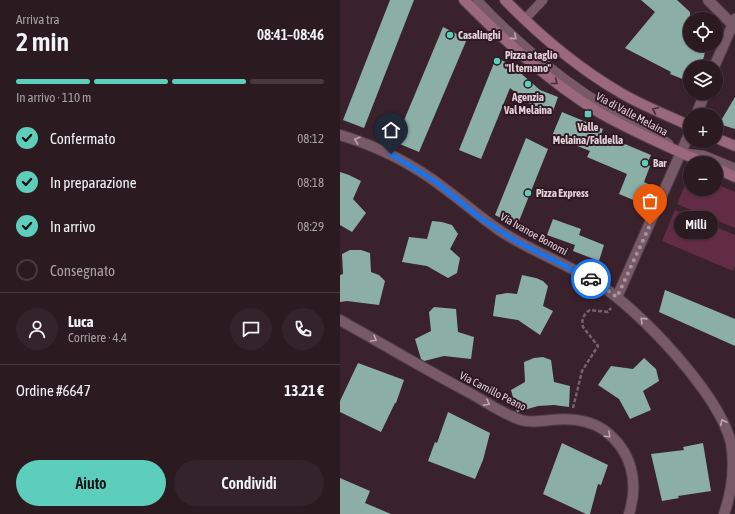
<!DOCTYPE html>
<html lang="it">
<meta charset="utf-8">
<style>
:root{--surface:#2c1a21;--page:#34232a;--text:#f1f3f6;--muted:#a6a1a5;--line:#48383f;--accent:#5ccebb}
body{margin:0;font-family:"Asap Condensed",sans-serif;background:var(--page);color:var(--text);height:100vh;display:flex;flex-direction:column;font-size:15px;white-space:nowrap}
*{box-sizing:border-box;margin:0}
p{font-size:13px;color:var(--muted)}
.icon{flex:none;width:22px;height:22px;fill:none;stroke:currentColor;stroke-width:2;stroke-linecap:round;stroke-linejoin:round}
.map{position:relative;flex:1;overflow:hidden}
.panel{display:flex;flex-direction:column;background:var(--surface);width:340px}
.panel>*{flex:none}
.fabs{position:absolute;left:343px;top:12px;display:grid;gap:8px}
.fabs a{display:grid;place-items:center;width:40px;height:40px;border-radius:50%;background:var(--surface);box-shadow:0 1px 3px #0004,0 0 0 1px var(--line);font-size:20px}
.pin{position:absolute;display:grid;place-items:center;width:34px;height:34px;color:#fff;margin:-41px -17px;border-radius:50% 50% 50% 0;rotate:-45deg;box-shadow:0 0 4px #0007}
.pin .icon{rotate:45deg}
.courier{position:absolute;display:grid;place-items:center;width:40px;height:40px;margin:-20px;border:3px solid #1a73e8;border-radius:50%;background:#fff;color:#222;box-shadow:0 1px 5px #0007}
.bubble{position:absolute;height:28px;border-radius:14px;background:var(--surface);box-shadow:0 1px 3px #0004,0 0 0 1px var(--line);font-size:13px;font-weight:600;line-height:28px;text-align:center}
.headline em{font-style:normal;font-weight:600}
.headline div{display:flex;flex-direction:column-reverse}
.headline{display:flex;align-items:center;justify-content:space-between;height:68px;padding:0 16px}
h1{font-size:26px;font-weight:600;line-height:30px}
.bar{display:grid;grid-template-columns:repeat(4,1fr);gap:6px 4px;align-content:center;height:48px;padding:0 16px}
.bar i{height:5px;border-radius:3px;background:var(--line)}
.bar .active{background:var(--accent)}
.bar p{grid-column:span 4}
.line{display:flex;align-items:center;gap:10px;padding:0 16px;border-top:1px solid var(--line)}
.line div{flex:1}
.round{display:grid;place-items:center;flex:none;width:42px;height:42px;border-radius:21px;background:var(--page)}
ol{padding:0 16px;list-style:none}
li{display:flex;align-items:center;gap:12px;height:44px}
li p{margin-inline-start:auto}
li .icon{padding:4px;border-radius:50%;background:var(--accent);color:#111;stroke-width:4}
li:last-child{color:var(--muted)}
li i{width:22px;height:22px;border:2px solid var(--line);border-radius:50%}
.primary-button{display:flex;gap:8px;margin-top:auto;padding:8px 16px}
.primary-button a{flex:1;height:46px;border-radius:24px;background:var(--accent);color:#111;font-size:16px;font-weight:600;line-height:46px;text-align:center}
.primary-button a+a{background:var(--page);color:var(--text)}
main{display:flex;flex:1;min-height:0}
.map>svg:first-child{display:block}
.grass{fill:#612c44}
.building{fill:#8baea7}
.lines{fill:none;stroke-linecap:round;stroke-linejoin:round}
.lane-casing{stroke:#523e47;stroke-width:10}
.street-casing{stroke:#523e47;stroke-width:12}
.secondary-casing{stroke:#523e47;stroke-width:12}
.path{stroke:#77626a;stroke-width:2.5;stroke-dasharray:4 2;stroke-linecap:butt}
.lane{stroke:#775a65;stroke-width:9}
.street{stroke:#775a65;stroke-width:10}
.secondary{stroke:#9a677c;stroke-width:10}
.oneway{stroke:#bda7af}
.oneway2{stroke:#4a2c38}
.done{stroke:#a7949b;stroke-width:4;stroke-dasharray:0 7.2}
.route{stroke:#1a73e8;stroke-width:5}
.poi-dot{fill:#5ccebb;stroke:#301822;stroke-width:1.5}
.labels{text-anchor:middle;stroke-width:4;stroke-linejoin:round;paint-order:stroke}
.poi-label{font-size:11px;font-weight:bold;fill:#e2d1d7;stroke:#301822;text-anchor:start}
.street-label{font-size:11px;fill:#e2d1d7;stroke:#301822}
</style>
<main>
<section class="panel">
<div class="headline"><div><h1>2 min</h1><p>Arriva tra</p></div><em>08:41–08:46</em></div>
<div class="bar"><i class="active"></i><i class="active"></i><i class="active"></i><i></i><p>In arrivo · 110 m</p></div>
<ol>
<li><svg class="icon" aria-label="check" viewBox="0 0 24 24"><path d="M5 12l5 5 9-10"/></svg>Confermato<p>08:12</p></li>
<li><svg class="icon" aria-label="check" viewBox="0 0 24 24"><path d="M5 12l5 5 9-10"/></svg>In preparazione<p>08:18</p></li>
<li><svg class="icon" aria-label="check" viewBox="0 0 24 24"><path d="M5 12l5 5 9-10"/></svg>In arrivo<p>08:29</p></li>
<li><i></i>Consegnato</li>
</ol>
<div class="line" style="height:72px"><a class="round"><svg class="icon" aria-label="person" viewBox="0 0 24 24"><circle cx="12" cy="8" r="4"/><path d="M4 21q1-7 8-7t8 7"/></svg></a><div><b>Luca</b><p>Corriere · 4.4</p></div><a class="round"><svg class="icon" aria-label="chat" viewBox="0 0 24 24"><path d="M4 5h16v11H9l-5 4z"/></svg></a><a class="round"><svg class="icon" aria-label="phone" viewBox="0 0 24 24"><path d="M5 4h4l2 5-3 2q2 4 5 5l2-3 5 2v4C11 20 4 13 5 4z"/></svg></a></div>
<div class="line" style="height:52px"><div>Ordine #6647</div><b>13.21 €</b></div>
<div class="primary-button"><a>Aiuto</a><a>Condividi</a></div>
</section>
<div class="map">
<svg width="395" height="514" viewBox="0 0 395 514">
<rect width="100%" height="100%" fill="#3a222c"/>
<g class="grass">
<polygon points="350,174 350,189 376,189 376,184 395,192 395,228 337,204"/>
<polygon points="335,210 395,235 395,266 393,271 322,241"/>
</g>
<g class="building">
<polygon points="50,0 74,0 24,128 3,120"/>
<polygon points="301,0 337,0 350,12 350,45 367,45 361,67 350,67 350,82 330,74 331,72 285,48 315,12"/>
<polygon points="103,27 127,39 79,152 55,142"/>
<polygon points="156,58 178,67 177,70 200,90 218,97 212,114 194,107 170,88 141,159 119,150"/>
<polygon points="395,97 395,129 379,124"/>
<polygon points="222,112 263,129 261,134 311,155 307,164 310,166 304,182 310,185 303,204 279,194 287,174 247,157 250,151 212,136"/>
<polygon points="186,138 208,149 177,226 155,215"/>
<polygon points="0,172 9,175 21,181 13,199 26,213 12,232 0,225"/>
<polygon points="213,219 241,229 239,235 264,245 259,261 233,251 235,245 207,235"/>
<polygon points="92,221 102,222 112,225 118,234 110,249 120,258 117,273 108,278 87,266 62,262 69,237 87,239"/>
<polygon points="10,250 21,250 30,253 31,272 39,275 45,281 39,305 7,301 0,302 0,275 3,274 2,254"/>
<polygon points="182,275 196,278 203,281 208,286 203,306 213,311 200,335 178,320 153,316 156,295 167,293 177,294"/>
<polygon points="325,290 395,319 395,346 319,312"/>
<polygon points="94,307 116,309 118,332 134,337 131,359 104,356 84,361 81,359 75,339 91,331 89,312"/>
<polygon points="203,357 211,360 214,382 230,386 229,407 214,405 198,406 177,412 171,390 185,382 184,362 194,358"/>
<polygon points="304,358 316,369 319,381 303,391 311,410 290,419 279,399 258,385 271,366 293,369"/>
<polygon points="18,363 64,380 56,403 55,403 41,432 0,412 0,401"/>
<polygon points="108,412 150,433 143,460 135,479 88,461 95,442 97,443"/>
<polygon points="222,443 268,465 261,485 258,484 250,514 246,514 203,494"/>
<polygon points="363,443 371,491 338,496 339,498 322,501 311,454 344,450 343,447"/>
<polygon points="0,478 30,491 25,503 51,514 0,514"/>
</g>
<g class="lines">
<defs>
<g id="lane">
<path d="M137 0C170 35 206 67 246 94 273 112 303 125 329 144"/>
<polyline points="185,19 203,0"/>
<polyline points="343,153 363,155 395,168"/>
</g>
<g id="street">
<polyline points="368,0 392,24"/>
<polyline points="374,67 395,19"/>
<polyline points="356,115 365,93"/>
<path d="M0 135C37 146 73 164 104 188 123 202 140 217 159 230 190 251 226 263 257 283 300 310 379 394 391 443 395 467 392 491 384 514"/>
<polyline points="277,297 350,132"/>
<path d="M0 320C43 344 86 370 130 393 146 402 163 414 181 420 191 423 201 421 211 420 229 418 248 419 264 430 292 451 299 482 289 514"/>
</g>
<g id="secondary">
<path d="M124 0C165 41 209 82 260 113 293 132 329 147 364 163"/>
<path d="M165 0C200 36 238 68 281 93 303 106 327 115 350 126"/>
<polyline points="376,138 395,146"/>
<polyline points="376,168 395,177"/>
</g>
</defs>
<use href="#lane" class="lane-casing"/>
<use href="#street" class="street-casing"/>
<use href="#secondary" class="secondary-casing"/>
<path class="path" d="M233 408 242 371 258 346 243 327C241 320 244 313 250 310L268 312 271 308"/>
<use href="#lane" class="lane"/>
<use href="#street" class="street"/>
<use href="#secondary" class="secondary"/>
</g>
<defs><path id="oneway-chevron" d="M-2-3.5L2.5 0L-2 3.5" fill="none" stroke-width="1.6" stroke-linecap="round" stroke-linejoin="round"/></defs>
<g class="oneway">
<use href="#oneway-chevron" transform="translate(174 37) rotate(41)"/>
<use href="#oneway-chevron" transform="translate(17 140) rotate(-161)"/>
<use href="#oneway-chevron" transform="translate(303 320) rotate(-136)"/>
<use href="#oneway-chevron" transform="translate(34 339) rotate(30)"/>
<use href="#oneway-chevron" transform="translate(147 403) rotate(28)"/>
<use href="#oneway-chevron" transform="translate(383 422) rotate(-116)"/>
<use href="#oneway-chevron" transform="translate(268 435) rotate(43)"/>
</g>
<g class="oneway2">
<use href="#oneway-chevron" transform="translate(215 82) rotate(38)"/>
<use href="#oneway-chevron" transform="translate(315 110) rotate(-155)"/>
</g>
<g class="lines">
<polyline class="done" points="251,279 277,297 310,225"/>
<polyline class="route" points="51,154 96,182 139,217 174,240 251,279"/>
</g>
<g class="poi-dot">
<circle cx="110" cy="35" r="4"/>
<circle cx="157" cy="61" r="4"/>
<circle cx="188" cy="84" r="4"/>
<rect x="244" y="110" width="8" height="8" rx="2"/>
<circle cx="305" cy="163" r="4"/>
<circle cx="188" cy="193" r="4"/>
</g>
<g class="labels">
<g class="poi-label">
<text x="118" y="39">Casalinghi</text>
<text x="165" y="59">Pizza a taglio<tspan x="165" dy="13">"Il ternano"</tspan></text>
<text x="188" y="101" text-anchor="middle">Agenzia<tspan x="188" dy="13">Val Melaina</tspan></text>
<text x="248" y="131" text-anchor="middle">Valle<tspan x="248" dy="13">Melaina/Faldella</tspan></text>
<text x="313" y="167">Bar</text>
<text x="196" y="197">Pizza Express</text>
</g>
<g class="street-label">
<text transform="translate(292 114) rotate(28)" y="4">Via di Valle Melaina</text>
<text transform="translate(194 234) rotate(29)" y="4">Via Ivanoe Bonomi</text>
<text transform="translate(153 391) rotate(27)" y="4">Via Camillo Peano</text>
</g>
</g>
</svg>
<div class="fabs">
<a><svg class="icon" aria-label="locate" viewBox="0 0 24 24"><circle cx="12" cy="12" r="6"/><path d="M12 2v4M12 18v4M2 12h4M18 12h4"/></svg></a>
<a><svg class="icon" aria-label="layers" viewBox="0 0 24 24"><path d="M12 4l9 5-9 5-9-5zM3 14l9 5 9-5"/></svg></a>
<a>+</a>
<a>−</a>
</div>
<div class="pin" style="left:310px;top:225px;background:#ea580c"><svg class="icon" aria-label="bag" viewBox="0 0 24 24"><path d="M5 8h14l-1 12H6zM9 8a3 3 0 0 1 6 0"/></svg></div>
<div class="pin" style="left:51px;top:154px;background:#1f2937"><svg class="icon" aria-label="home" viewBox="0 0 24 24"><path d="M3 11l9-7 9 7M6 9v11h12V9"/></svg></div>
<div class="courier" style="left:251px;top:279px"><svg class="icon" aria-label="car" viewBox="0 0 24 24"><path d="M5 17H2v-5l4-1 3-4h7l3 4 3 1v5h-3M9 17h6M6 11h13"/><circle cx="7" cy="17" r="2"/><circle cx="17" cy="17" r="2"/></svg></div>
<div class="bubble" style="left:334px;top:211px;width:44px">Milli</div>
</div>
</main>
